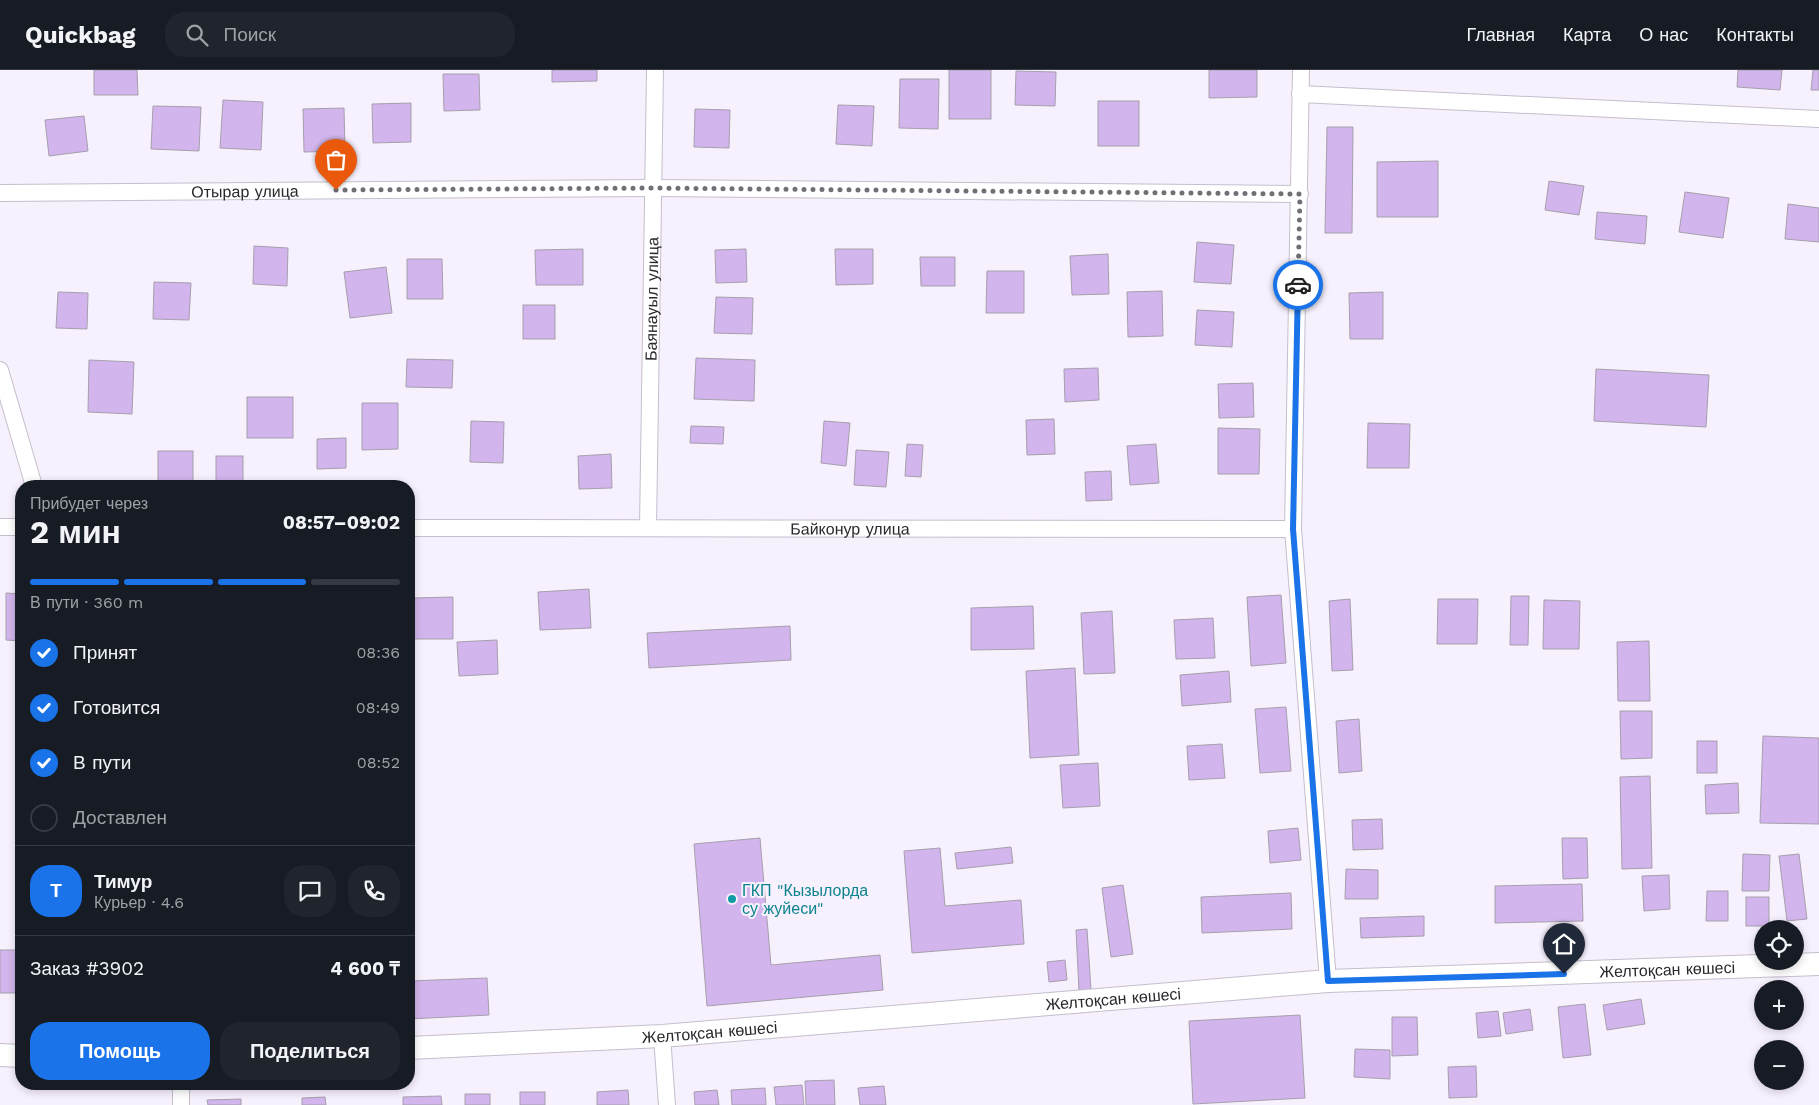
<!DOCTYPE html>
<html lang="ru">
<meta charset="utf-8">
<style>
:root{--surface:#171b24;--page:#20242c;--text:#f1f3f6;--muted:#9ea1a6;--line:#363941;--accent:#1a73e8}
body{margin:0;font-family:"Work Sans",sans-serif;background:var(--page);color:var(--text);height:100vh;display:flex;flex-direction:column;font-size:19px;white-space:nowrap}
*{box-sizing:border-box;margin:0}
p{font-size:16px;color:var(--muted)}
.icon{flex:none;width:28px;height:28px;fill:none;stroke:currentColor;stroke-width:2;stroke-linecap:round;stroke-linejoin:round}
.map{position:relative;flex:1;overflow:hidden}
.panel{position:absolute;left:15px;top:410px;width:400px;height:610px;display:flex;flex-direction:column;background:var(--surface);border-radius:20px;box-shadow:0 2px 8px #0003}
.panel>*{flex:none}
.buttons{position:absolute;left:1754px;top:850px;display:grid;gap:10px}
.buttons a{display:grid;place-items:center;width:50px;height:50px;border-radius:50%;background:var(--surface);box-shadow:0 2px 8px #0003;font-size:25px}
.pin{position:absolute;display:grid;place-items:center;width:42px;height:42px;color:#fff;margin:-51px -21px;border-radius:50% 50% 50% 0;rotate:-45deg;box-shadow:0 0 5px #0007}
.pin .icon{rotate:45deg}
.courier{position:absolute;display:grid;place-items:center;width:50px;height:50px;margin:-25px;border:4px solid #1a73e8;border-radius:50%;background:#fff;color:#222;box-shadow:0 1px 6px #0007}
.summary em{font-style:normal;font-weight:700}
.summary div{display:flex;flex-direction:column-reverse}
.summary{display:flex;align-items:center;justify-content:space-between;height:85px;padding:0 15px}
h1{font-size:32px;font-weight:700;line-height:38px}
.bar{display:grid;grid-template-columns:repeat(4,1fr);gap:8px 5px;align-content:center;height:60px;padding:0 15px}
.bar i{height:6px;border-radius:4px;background:var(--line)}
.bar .selected{background:var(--accent)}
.bar p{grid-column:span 4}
.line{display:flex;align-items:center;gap:12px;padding:0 15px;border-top:1px solid var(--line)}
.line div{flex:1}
.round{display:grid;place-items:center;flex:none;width:52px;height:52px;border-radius:20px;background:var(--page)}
ol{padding:0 15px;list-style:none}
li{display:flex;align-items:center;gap:15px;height:55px}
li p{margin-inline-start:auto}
li .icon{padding:5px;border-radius:50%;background:var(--accent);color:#fff;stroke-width:4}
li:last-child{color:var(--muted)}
li i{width:28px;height:28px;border:2px solid var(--line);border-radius:50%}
.action{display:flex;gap:10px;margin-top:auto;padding:10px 15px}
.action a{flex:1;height:58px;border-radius:20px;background:var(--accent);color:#fff;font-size:20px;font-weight:700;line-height:58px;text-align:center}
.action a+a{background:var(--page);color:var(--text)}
header{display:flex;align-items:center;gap:30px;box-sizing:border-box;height:70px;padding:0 25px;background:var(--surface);border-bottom:1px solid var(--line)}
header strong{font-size:24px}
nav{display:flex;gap:28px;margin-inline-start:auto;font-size:18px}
.search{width:350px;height:45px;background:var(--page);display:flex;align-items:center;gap:12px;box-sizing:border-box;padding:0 18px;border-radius:20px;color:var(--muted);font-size:19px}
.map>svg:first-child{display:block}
.building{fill:#d2b5ec;stroke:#a69fad}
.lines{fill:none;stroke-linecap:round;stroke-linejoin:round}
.street-casing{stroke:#c5becc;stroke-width:18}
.secondary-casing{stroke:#c5becc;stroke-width:24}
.street{stroke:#fff;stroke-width:16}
.secondary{stroke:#fff;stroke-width:22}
.done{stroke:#726e76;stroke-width:5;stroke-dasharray:0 9}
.route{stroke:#1a73e8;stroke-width:6}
.culture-dot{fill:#0f9aa8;stroke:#f7f1fd;stroke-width:2}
.labels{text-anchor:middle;stroke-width:4;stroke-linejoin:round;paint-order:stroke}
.street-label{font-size:16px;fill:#2b282d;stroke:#f7f1fd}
.culture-label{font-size:16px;fill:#0d838f;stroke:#f7f1fd;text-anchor:start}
</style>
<header>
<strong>Quickbag</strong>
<div class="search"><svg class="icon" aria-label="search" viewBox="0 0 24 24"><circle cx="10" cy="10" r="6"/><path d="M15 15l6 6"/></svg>Поиск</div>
<nav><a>Главная</a><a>Карта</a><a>О нас</a><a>Контакты</a></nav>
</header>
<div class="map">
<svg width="1819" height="1035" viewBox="0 0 1819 1035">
<rect width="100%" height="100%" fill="#f7f1fd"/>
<g class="building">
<polygon points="94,0 137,0 138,25 94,25"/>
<polygon points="552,0 597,0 597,11 552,12"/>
<rect x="949" y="0" width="42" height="49"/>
<polygon points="1209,0 1257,0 1257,27 1209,28"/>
<polygon points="1738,0 1782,0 1780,20 1737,17"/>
<polygon points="1813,0 1819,0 1819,20 1811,20"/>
<polygon points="1016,1 1056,2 1055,36 1015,35"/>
<polygon points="443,4 479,4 480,40 444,41"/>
<polygon points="900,9 939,9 938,59 899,58"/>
<polygon points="223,30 263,32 261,80 220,78"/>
<rect x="1098" y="31" width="41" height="45"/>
<polygon points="411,33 411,72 373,73 372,34"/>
<polygon points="838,35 874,36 872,76 836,74"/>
<polygon points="153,36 201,37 199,81 151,79"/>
<polygon points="344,38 345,81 304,82 303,39"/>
<polygon points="695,39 730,40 729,78 694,77"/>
<polygon points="84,46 88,81 49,86 45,50"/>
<polygon points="1327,57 1353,57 1352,163 1325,163"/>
<polygon points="1438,91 1438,147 1377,147 1377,92"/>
<polygon points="1549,111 1584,116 1579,145 1545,140"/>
<polygon points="1685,122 1729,128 1723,168 1679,162"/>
<polygon points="1788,134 1819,138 1819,172 1785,169"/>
<polygon points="1597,142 1647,146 1645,174 1595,169"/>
<polygon points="1197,172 1234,175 1231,214 1194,212"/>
<polygon points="254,176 288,178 287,216 253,214"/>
<polygon points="583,179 583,215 536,215 535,180"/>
<polygon points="746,179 747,212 716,213 715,180"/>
<polygon points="835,179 873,179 873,214 836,215"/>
<polygon points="1108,184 1109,224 1072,225 1070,186"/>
<polygon points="920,187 955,187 955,216 921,216"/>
<polygon points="407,189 442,189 443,229 407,229"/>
<polygon points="386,197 392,243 350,248 344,202"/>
<polygon points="987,201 1024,201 1024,243 986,243"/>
<polygon points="154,212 191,213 189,250 153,249"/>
<polygon points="1162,221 1163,266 1128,267 1127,222"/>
<polygon points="58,222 88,223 87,259 56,258"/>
<polygon points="1383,222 1383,269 1350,269 1349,223"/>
<polygon points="716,227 753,228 752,264 714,263"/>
<rect x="523" y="235" width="32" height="34"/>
<polygon points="1197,240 1234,242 1232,277 1195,275"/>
<polygon points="696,288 755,290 754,331 694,329"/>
<polygon points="407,289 453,290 452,318 406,317"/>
<polygon points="89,290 134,292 132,344 88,342"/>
<polygon points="1098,298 1099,330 1065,332 1064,299"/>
<polygon points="1596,299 1709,305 1706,357 1594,351"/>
<polygon points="1253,313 1254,347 1219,348 1218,314"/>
<rect x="247" y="327" width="46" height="41"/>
<polygon points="362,333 398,333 398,379 362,380"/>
<polygon points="1054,349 1055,384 1027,385 1026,350"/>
<polygon points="471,351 504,352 503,393 470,392"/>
<polygon points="824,351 850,353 846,396 821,393"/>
<polygon points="1368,353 1410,354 1409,398 1367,398"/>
<polygon points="691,356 724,357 723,374 690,373"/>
<polygon points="1218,358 1260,359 1259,404 1218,404"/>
<polygon points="346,368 346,398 317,399 317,369"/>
<polygon points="907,374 923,375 921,407 905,406"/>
<polygon points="1156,374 1159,413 1130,415 1127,376"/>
<polygon points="856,380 889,382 886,417 854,415"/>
<rect x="158" y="381" width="35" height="35"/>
<polygon points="611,384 612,418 579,419 578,386"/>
<rect x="216" y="386" width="27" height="30"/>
<polygon points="1111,401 1112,430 1086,431 1085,402"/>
<polygon points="589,519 591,558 540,560 538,522"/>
<polygon points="6,523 21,524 21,571 6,570"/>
<polygon points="1281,525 1286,593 1251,596 1247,527"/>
<polygon points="1511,526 1529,526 1528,575 1510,575"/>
<polygon points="453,527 453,569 414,569 413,528"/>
<polygon points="1350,529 1353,600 1332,601 1329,531"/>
<polygon points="1438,529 1478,529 1477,574 1437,574"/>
<polygon points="1544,530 1580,531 1579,579 1543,579"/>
<polygon points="1033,536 1034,579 971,580 971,538"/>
<polygon points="1112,541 1115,603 1084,604 1081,543"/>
<polygon points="1213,548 1215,588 1176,589 1174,550"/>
<polygon points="790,556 791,590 649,598 647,563"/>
<polygon points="497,570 498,604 459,606 457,572"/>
<polygon points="1649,571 1650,631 1618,631 1617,572"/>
<polygon points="1075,598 1079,685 1030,688 1026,601"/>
<polygon points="1229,601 1231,632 1182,636 1180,605"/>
<polygon points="1286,637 1291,701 1260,703 1255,639"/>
<polygon points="1620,641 1652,641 1652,688 1621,689"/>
<polygon points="1359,649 1362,701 1339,703 1336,651"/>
<polygon points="1763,666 1819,668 1819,754 1760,753"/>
<rect x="1697" y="671" width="20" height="32"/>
<polygon points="1222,674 1225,708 1189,710 1187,676"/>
<polygon points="1098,693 1100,736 1063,738 1060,695"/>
<polygon points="1650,706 1652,798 1622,799 1620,707"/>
<polygon points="1738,713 1739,743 1706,744 1705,715"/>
<polygon points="1382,749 1383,779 1353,780 1352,750"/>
<polygon points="1298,758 1301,790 1270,793 1268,761"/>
<polygon points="760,768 771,895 880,885 883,920 707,936 694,774"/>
<polygon points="1562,768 1587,768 1588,808 1563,809"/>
<polygon points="1011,777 1013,793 957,799 955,783"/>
<polygon points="940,778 945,836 1021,830 1024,874 912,883 904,781"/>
<polygon points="1743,784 1770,785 1769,821 1742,821"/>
<polygon points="1799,784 1807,849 1787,851 1779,786"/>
<polygon points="1346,799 1378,800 1378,829 1345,829"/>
<polygon points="1669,805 1670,839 1644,841 1642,806"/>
<polygon points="1582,814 1583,851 1495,853 1495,816"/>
<polygon points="1123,815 1133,884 1111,887 1102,818"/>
<polygon points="1707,821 1728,821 1728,851 1706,851"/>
<polygon points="1291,823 1292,859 1202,863 1201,827"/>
<rect x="1746" y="827" width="23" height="29"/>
<polygon points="1424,846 1424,866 1361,868 1360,848"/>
<polygon points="1087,859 1091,920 1079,921 1076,860"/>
<rect x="0" y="880" width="21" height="43"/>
<polygon points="1065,890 1067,910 1049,912 1047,892"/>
<polygon points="487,908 489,945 409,949 409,911"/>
<polygon points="1641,929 1645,954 1607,960 1603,935"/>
<polygon points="1585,934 1591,985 1563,988 1558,937"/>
<polygon points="1530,939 1533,960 1506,964 1503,943"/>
<polygon points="1498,941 1501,966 1478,968 1476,943"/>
<polygon points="1300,945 1305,1028 1193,1034 1189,951"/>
<polygon points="1392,947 1417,947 1418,985 1392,986"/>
<polygon points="1355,979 1390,980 1390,1009 1354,1007"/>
<polygon points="1476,996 1477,1027 1449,1028 1448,997"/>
<polygon points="834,1010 835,1035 806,1035 805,1011"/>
<polygon points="802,1015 804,1035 776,1035 774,1017"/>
<polygon points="884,1016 886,1035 860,1035 858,1018"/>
<polygon points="765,1018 766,1035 732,1035 731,1020"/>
<polygon points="628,1020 629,1035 597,1035 597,1022"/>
<polygon points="717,1020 719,1035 695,1035 694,1022"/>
<rect x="520" y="1022" width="25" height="13"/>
<rect x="465" y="1024" width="25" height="11"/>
<polygon points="441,1026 442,1035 403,1035 403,1027"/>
<polygon points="325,1027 326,1035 302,1035 302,1028"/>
<polygon points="241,1029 241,1035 208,1035 207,1030"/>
</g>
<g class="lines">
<defs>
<g id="street">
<polyline points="1301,0 1293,459 1328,911"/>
<polyline points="1300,24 1819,49"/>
<path id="s1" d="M0 123 653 118 1300 124"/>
<polyline points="0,300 34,416"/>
<polyline points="0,457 21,457"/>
<path id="s2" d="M409 458 1293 459"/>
<path id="s3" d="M648 458 655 0"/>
<polyline points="662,966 667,1035"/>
<polyline points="181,1014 181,1035"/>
</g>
<g id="secondary">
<path id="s4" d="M409 978 662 966 1328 911 1819 894"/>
<polyline points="0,985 21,986"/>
</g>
</defs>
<use href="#street" class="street-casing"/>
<use href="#secondary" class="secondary-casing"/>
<use href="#street" class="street"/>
<use href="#secondary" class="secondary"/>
</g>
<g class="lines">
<polyline class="done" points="336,120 653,118 1300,124 1298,215"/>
<polyline class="route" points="1298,215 1293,459 1328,911 1564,904"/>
</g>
<circle class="culture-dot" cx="732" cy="829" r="5"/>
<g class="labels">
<g class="street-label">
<text dy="6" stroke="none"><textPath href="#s1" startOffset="245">Отырар улица</textPath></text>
<text dy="6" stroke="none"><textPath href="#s3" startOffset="229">Баянауыл улица</textPath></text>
<text dy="6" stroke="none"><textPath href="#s2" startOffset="441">Байконур улица</textPath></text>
<text dy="6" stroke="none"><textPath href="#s4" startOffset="1261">Желтоқсан көшесі</textPath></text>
<text dy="6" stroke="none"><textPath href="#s4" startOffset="706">Желтоқсан көшесі</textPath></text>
<text dy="6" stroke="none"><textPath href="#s4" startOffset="301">Желтоқсан көшесі</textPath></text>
</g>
<g class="culture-label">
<text x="742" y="826">ГКП "Кызылорда<tspan x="742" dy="18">су жуйеси"</tspan></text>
</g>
</g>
</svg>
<div class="buttons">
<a><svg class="icon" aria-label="locate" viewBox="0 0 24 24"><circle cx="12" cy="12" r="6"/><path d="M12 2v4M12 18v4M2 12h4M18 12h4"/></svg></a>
<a>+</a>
<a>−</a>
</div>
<div class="pin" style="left:336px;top:120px;background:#ea580c"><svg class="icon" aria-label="bag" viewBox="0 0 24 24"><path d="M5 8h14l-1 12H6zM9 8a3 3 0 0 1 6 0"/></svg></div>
<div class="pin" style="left:1564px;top:904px;background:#1f2937"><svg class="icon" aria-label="home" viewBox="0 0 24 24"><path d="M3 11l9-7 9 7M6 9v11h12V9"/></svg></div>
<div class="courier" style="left:1298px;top:215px"><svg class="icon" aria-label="car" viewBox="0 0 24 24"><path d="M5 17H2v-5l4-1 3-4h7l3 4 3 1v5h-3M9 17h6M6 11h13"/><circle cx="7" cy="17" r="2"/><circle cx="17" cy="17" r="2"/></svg></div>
<section class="panel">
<div class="summary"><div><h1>2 мин</h1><p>Прибудет через</p></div><em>08:57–09:02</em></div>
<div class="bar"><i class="selected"></i><i class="selected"></i><i class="selected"></i><i></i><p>В пути · 360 m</p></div>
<ol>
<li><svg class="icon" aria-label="check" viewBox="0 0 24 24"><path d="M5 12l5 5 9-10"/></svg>Принят<p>08:36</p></li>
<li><svg class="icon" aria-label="check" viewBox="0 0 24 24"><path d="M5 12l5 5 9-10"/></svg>Готовится<p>08:49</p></li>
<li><svg class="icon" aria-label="check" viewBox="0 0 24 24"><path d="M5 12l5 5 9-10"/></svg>В пути<p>08:52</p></li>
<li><i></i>Доставлен</li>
</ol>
<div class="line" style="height:90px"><b class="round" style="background:var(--accent);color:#fff">Т</b><div><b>Тимур</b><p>Курьер · 4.6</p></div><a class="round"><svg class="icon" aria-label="chat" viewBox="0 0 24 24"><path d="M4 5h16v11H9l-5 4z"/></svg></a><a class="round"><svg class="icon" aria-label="phone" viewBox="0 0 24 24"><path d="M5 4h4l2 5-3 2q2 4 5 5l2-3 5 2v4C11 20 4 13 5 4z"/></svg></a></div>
<div class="line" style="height:65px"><div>Заказ #3902</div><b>4 600 ₸</b></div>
<div class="action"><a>Помощь</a><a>Поделиться</a></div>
</section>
</div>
